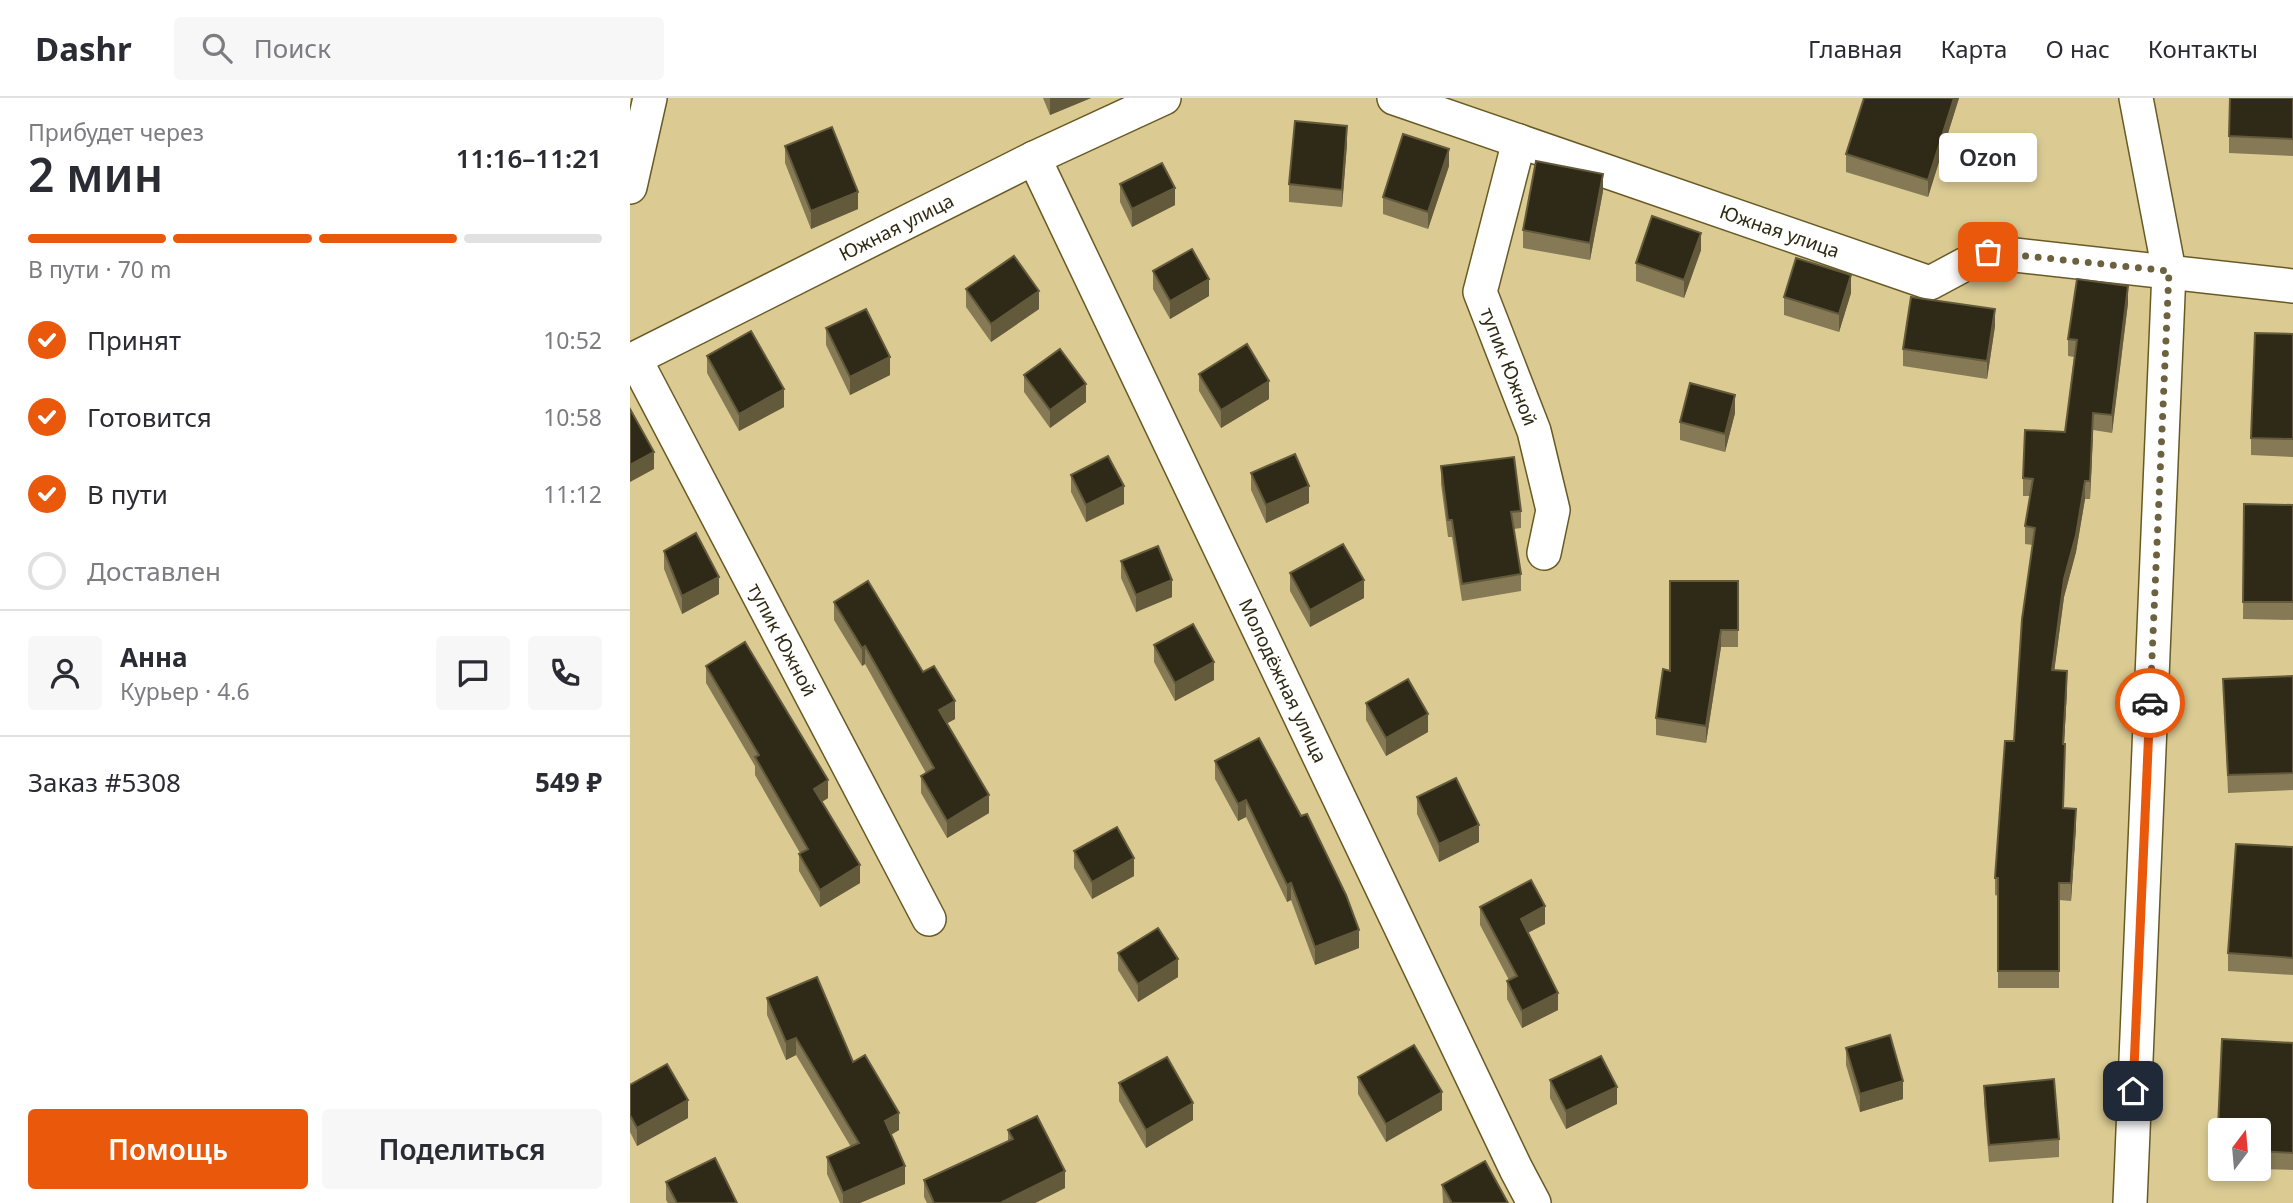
<!DOCTYPE html>
<html lang="ru">
<meta charset="utf-8">
<style>
:root{--surface:#fff;--page:#f7f7f7;--text:#2b2b33;--muted:#7c7c81;--line:#e1e1e2;--accent:#ea580c}
body{margin:0;font-family:"Noto Sans",sans-serif;background:var(--page);color:var(--text);height:100vh;display:flex;flex-direction:column;font-size:26px;white-space:nowrap}
*{box-sizing:border-box;margin:0}
p{font-size:23px;color:var(--muted)}
.icon{flex:none;width:38px;height:38px;fill:none;stroke:currentColor;stroke-width:2;stroke-linecap:round;stroke-linejoin:round}
.map{position:relative;flex:1;overflow:hidden}
.panel{display:flex;flex-direction:column;background:var(--surface);width:630px}
.panel>*{flex:none}
.needle{width:46px;rotate:16deg}
.tools{position:absolute;left:1578px;top:1020px;display:grid;gap:14px}
.tools a{display:grid;place-items:center;width:63px;height:63px;border-radius:7px;background:var(--surface);box-shadow:0 4px 10px #0003;font-size:35px}
.pin{position:absolute;display:grid;place-items:center;width:60px;height:60px;color:#fff;margin:-30px;border-radius:14px;box-shadow:0 4px 10px #0006}
.courier{position:absolute;display:grid;place-items:center;width:70px;height:70px;margin:-35px;border:5px solid #ea580c;border-radius:50%;background:#fff;color:#222;box-shadow:0 2px 9px #0007}
.bubble{position:absolute;height:49px;border-radius:7px;background:var(--surface);box-shadow:0 4px 10px #0003;font-size:23px;font-weight:600;line-height:49px;text-align:center}
.headline em{font-style:normal;font-weight:600}
.headline div{display:flex;flex-direction:column-reverse}
.headline{display:flex;align-items:center;justify-content:space-between;height:119px;padding:0 28px}
h1{font-size:46px;font-weight:600;line-height:52px}
.bar{display:grid;grid-template-columns:repeat(4,1fr);gap:10px 7px;align-content:center;height:84px;padding:0 28px}
.bar i{height:9px;border-radius:5px;background:var(--line)}
.bar .selected{background:var(--accent)}
.bar p{grid-column:span 4}
.line{display:flex;align-items:center;gap:18px;padding:0 28px;border-top:2px solid var(--line)}
.line div{flex:1}
.round{display:grid;place-items:center;flex:none;width:74px;height:74px;border-radius:7px;background:var(--page)}
ol{padding:0 28px;list-style:none}
li{display:flex;align-items:center;gap:21px;height:77px}
li p{margin-inline-start:auto}
li .icon{padding:7px;border-radius:50%;background:var(--accent);color:#fff;stroke-width:4}
li:last-child{color:var(--muted)}
li i{width:38px;height:38px;border:4px solid var(--line);border-radius:50%}
.button{display:flex;gap:14px;margin-top:auto;padding:14px 28px}
.button a{flex:1;height:80px;border-radius:7px;background:var(--accent);color:#fff;font-size:28px;font-weight:600;line-height:80px;text-align:center}
.button a+a{background:var(--page);color:var(--text)}
header{display:flex;align-items:center;gap:42px;box-sizing:border-box;height:98px;padding:0 35px;background:var(--surface);border-bottom:2px solid var(--line)}
header strong{font-size:33px}
nav{display:flex;gap:38px;margin-inline-start:auto;font-size:24px}
.search{width:490px;height:63px;background:var(--page);display:flex;align-items:center;gap:18px;box-sizing:border-box;padding:0 24px;border-radius:7px;color:var(--muted);font-size:26px}
main{display:flex;flex:1;min-height:0}
.map>svg:first-child{display:block}
.lines{fill:none;stroke-linecap:round;stroke-linejoin:round}
.street-casing{stroke:#695a24;stroke-width:36}
.street{stroke:#fff;stroke-width:33}
.wall{fill:#857a55}
.shaded-wall{fill:#635a3c}
.building{fill:#2f2a17;stroke:#635a3c;stroke-width:2}
.done{stroke:#6c6240;stroke-width:7;stroke-dasharray:0 12.6}
.route{stroke:#ea580c;stroke-width:9}
.labels{text-anchor:middle;stroke-width:7;stroke-linejoin:round;paint-order:stroke}
.street-label{font-size:19px;fill:#302a13;stroke:#f4ecd0}
</style>
<header>
<strong>Dashr</strong>
<div class="search"><svg class="icon" aria-label="search" viewBox="0 0 24 24"><circle cx="10" cy="10" r="6"/><path d="M15 15l6 6"/></svg>Поиск</div>
<nav><a>Главная</a><a>Карта</a><a>О нас</a><a>Контакты</a></nav>
</header>
<main>
<section class="panel">
<div class="headline"><div><h1>2 мин</h1><p>Прибудет через</p></div><em>11:16–11:21</em></div>
<div class="bar"><i class="selected"></i><i class="selected"></i><i class="selected"></i><i></i><p>В пути · 70 m</p></div>
<ol>
<li><svg class="icon" aria-label="check" viewBox="0 0 24 24"><path d="M5 12l5 5 9-10"/></svg>Принят<p>10:52</p></li>
<li><svg class="icon" aria-label="check" viewBox="0 0 24 24"><path d="M5 12l5 5 9-10"/></svg>Готовится<p>10:58</p></li>
<li><svg class="icon" aria-label="check" viewBox="0 0 24 24"><path d="M5 12l5 5 9-10"/></svg>В пути<p>11:12</p></li>
<li><i></i>Доставлен</li>
</ol>
<div class="line" style="height:126px"><a class="round"><svg class="icon" aria-label="person" viewBox="0 0 24 24"><circle cx="12" cy="8" r="4"/><path d="M4 21q1-7 8-7t8 7"/></svg></a><div><b>Анна</b><p>Курьер · 4.6</p></div><a class="round"><svg class="icon" aria-label="chat" viewBox="0 0 24 24"><path d="M4 5h16v11H9l-5 4z"/></svg></a><a class="round"><svg class="icon" aria-label="phone" viewBox="0 0 24 24"><path d="M5 4h4l2 5-3 2q2 4 5 5l2-3 5 2v4C11 20 4 13 5 4z"/></svg></a></div>
<div class="line" style="height:91px"><div>Заказ #5308</div><b>549 ₽</b></div>
<div class="button"><a>Помощь</a><a>Поделиться</a></div>
</section>
<div class="map">
<svg width="1663" height="1105" viewBox="0 0 1663 1105">
<rect width="100%" height="100%" fill="#dbcb93"/>
<g class="lines">
<defs>
<g id="street">
<path id="s1" d="M764 0 1300 185 1358 154 1663 188"/>
<path id="s2" d="M889 43 850 194 904 333 923 412 914 455"/>
<path id="s3" d="M404 60 886 1071 904 1105"/>
<polyline points="0,89 20,0"/>
<path id="s4" d="M5 261 299 821"/>
<path id="s5" d="M0 263 404 60 534 0"/>
<polyline points="1500,1105 1539,173 1506,0"/>
</g>
</defs>
<use href="#street" class="street-casing"/>
<use href="#street" class="street"/>
</g>
<g class="wall">
<polygon points="413,0 461,0 420,17"/>
<polygon points="1234,0 1329,0 1298,99 1216,74 1216,56"/>
<polygon points="1663,0 1663,58 1599,55 1599,38"/>
<polygon points="717,46 712,109 659,104 659,86"/>
<polygon points="155,48 228,111 181,131 155,65"/>
<polygon points="819,68 798,131 753,116 753,99"/>
<polygon points="490,86 545,107 502,129 490,104"/>
<polygon points="973,93 960,162 893,150 893,132"/>
<polygon points="1071,152 1054,200 1006,183 1006,165"/>
<polygon points="523,173 579,198 540,221 523,191"/>
<polygon points="336,191 409,211 361,244 336,209"/>
<polygon points="1221,195 1209,234 1154,217 1154,199"/>
<polygon points="1498,205 1482,335 1463,332 1460,401 1455,401 1446,454 1434,499 1424,573 1437,591 1434,646 1435,663 1433,710 1446,729 1441,803 1429,802 1429,890 1368,890 1368,798 1365,797 1365,780 1384,643 1403,447 1395,446 1395,428 1400,398 1393,398 1393,380 1435,334 1444,259 1438,258 1438,241"/>
<polygon points="1365,228 1357,281 1273,268 1273,251"/>
<polygon points="196,230 260,277 220,297 196,247"/>
<polygon points="1663,236 1663,359 1621,357 1621,340"/>
<polygon points="77,258 154,309 109,333 77,275"/>
<polygon points="569,276 639,301 591,330 569,293"/>
<polygon points="394,277 456,304 420,330 394,294"/>
<polygon points="1105,315 1095,354 1050,342 1050,324"/>
<polygon points="811,368 891,413 891,430 884,431 891,476 891,493 832,503 822,439 818,439 811,386"/>
<polygon points="621,375 679,405 636,425 621,392"/>
<polygon points="441,377 494,406 456,424 441,394"/>
<polygon points="1614,406 1663,407 1663,522 1613,521"/>
<polygon points="34,453 89,496 52,516 34,471"/>
<polygon points="491,463 542,499 506,514 491,480"/>
<polygon points="660,475 734,500 680,529 660,493"/>
<polygon points="1108,483 1108,549 1091,549 1076,645 1026,637 1026,620 1040,573"/>
<polygon points="204,504 293,574 325,621 317,625 359,715 317,740 291,695 291,678 296,675 235,566 232,568 204,522"/>
<polygon points="524,547 584,582 545,603 524,564"/>
<polygon points="76,568 198,700 192,704 230,785 190,809 169,773 169,756 170,755 125,677 125,668 76,585"/>
<polygon points="1663,578 1663,692 1598,695 1593,581"/>
<polygon points="736,605 798,634 756,658 736,622"/>
<polygon points="629,640 729,850 685,867 661,802 657,804 616,719 608,723 585,681 585,663"/>
<polygon points="787,699 849,744 809,764 787,716"/>
<polygon points="1663,749 1663,877 1598,873 1598,855"/>
<polygon points="444,753 504,778 462,801 444,770"/>
<polygon points="850,809 915,826 898,835 928,912 892,930 877,901 877,883 879,882 850,827"/>
<polygon points="488,855 548,879 508,904 488,872"/>
<polygon points="137,900 223,964 269,1032 261,1037 275,1086 230,1105 210,1105 197,1076 197,1059 221,1049 166,957 156,962 137,917"/>
<polygon points="1592,941 1663,945 1663,1072 1629,1071 1629,1032 1591,1032 1591,1069 1587,1069"/>
<polygon points="1216,950 1273,1001 1230,1014 1216,967"/>
<polygon points="728,979 812,1012 756,1044 728,996"/>
<polygon points="920,982 987,1006 936,1031 920,1000"/>
<polygon points="489,985 563,1022 516,1050 489,1003"/>
<polygon points="0,987 58,1020 7,1048 0,1034"/>
<polygon points="1354,988 1429,1041 1429,1059 1359,1064 1354,1005"/>
<polygon points="378,1032 435,1090 405,1105 297,1105 294,1099 294,1082 378,1043"/>
<polygon points="36,1084 107,1105 38,1105 36,1102"/>
<polygon points="812,1087 878,1105 813,1105"/>
</g>
<g class="shaded-wall">
<polygon points="420,0 461,0 420,17"/>
<polygon points="1324,0 1329,0 1298,99 1298,82"/>
<polygon points="717,28 717,46 712,109 712,92"/>
<polygon points="819,51 819,68 798,131 798,114"/>
<polygon points="973,76 973,93 960,162 960,145"/>
<polygon points="545,90 545,107 502,129 502,111"/>
<polygon points="228,94 228,111 181,131 181,113"/>
<polygon points="1071,135 1071,152 1054,200 1054,182"/>
<polygon points="1221,177 1221,195 1209,234 1209,216"/>
<polygon points="579,181 579,198 540,221 540,203"/>
<polygon points="1498,188 1498,205 1482,335 1482,317"/>
<polygon points="409,193 409,211 361,244 361,226"/>
<polygon points="1365,211 1365,228 1357,281 1357,263"/>
<polygon points="260,259 260,277 220,297 220,279"/>
<polygon points="639,283 639,301 591,330 591,312"/>
<polygon points="456,286 456,304 420,330 420,312"/>
<polygon points="154,291 154,309 109,333 109,316"/>
<polygon points="1105,297 1105,315 1095,354 1095,336"/>
<polygon points="1463,315 1463,332 1460,401 1460,383"/>
<polygon points="24,354 24,371 0,384 0,367"/>
<polygon points="1455,383 1455,401 1446,454 1434,499 1422,590 1422,572 1434,481"/>
<polygon points="494,388 494,406 456,424 456,407"/>
<polygon points="679,388 679,405 636,425 636,407"/>
<polygon points="89,479 89,496 52,516 52,498"/>
<polygon points="542,482 542,499 506,514 506,497"/>
<polygon points="734,482 734,500 680,529 680,512"/>
<polygon points="1091,532 1091,549 1076,645 1076,628"/>
<polygon points="235,548 235,566 232,568 232,550"/>
<polygon points="584,564 584,582 545,603 545,585"/>
<polygon points="1437,573 1437,591 1433,663 1433,646"/>
<polygon points="325,603 325,621 309,630 309,612"/>
<polygon points="798,616 798,634 756,658 756,640"/>
<polygon points="198,682 198,700 184,708 184,691"/>
<polygon points="359,697 359,715 317,740 317,723"/>
<polygon points="616,702 616,719 608,723 608,706"/>
<polygon points="1446,711 1446,729 1441,803 1441,785"/>
<polygon points="849,727 849,744 809,764 809,746"/>
<polygon points="504,760 504,778 462,801 462,784"/>
<polygon points="230,767 230,785 190,809 190,792"/>
<polygon points="661,785 661,802 657,804 657,787"/>
<polygon points="915,808 915,826 891,838 891,821"/>
<polygon points="729,832 729,850 685,867 685,849"/>
<polygon points="548,861 548,879 508,904 508,886"/>
<polygon points="928,895 928,912 892,930 892,913"/>
<polygon points="166,940 166,957 156,962 156,944"/>
<polygon points="1273,983 1273,1001 1230,1014 1230,996"/>
<polygon points="987,989 987,1006 936,1031 936,1013"/>
<polygon points="812,994 812,1012 756,1044 756,1026"/>
<polygon points="58,1002 58,1020 7,1048 7,1030"/>
<polygon points="563,1005 563,1022 516,1050 516,1032"/>
<polygon points="269,1015 269,1032 255,1040 255,1023"/>
<polygon points="275,1068 275,1086 230,1105 213,1105 213,1095"/>
<polygon points="435,1073 435,1090 405,1105 372,1105"/>
</g>
<g class="building">
<polygon points="1234,0 1324,0 1298,82 1216,56"/>
<polygon points="1600,0 1663,0 1663,41 1599,38"/>
<polygon points="665,23 717,28 712,92 659,86"/>
<polygon points="202,29 228,94 181,113 155,48"/>
<polygon points="773,36 819,51 798,114 753,99"/>
<polygon points="906,63 973,76 960,145 893,132"/>
<polygon points="532,65 545,90 502,111 490,86"/>
<polygon points="1022,118 1071,135 1054,182 1006,165"/>
<polygon points="562,151 579,181 540,203 523,173"/>
<polygon points="384,158 409,193 361,226 336,191"/>
<polygon points="1166,160 1221,177 1209,216 1154,199"/>
<polygon points="1447,181 1498,188 1482,317 1463,315 1460,383 1455,383 1446,437 1434,481 1422,572 1437,573 1433,646 1435,646 1433,710 1446,711 1441,785 1429,785 1429,873 1368,873 1368,780 1365,780 1375,643 1384,643 1392,521 1405,430 1395,428 1403,381 1393,380 1395,332 1435,334 1447,242 1438,241"/>
<polygon points="1281,199 1365,211 1357,263 1273,251"/>
<polygon points="236,211 260,259 220,279 196,230"/>
<polygon points="121,233 154,291 109,316 77,258"/>
<polygon points="1625,235 1663,236 1663,341 1621,340"/>
<polygon points="617,246 639,283 591,312 569,276"/>
<polygon points="430,251 456,286 420,312 394,277"/>
<polygon points="1060,285 1105,297 1095,336 1050,324"/>
<polygon points="0,311 24,354 0,367"/>
<polygon points="665,356 679,388 636,407 621,375"/>
<polygon points="478,358 494,388 456,407 441,377"/>
<polygon points="884,359 891,413 881,414 891,476 832,486 822,422 818,422 811,368"/>
<polygon points="1614,406 1663,407 1663,504 1613,504"/>
<polygon points="66,435 89,479 52,498 34,453"/>
<polygon points="713,446 734,482 680,512 660,475"/>
<polygon points="528,448 542,482 506,497 491,463"/>
<polygon points="238,483 293,574 304,568 325,603 309,612 359,697 317,723 291,678 304,670 235,548 232,550 204,504"/>
<polygon points="1040,483 1108,483 1108,532 1091,532 1076,628 1026,620 1033,571 1040,573"/>
<polygon points="563,526 584,564 545,585 524,547"/>
<polygon points="115,544 198,682 184,691 230,767 190,792 169,756 178,751 125,659 129,657 76,568"/>
<polygon points="1663,578 1663,675 1598,677 1593,581"/>
<polygon points="778,581 798,616 756,640 736,605"/>
<polygon points="629,640 671,718 677,716 716,797 729,832 685,849 661,785 657,787 616,702 608,706 585,663"/>
<polygon points="826,680 849,727 809,746 787,699"/>
<polygon points="487,729 504,760 462,784 444,753"/>
<polygon points="1606,746 1663,749 1663,860 1598,855"/>
<polygon points="901,782 915,808 891,821 928,895 892,913 877,883 887,878 850,809"/>
<polygon points="528,830 548,861 508,886 488,855"/>
<polygon points="187,879 223,964 235,957 269,1015 255,1023 275,1068 213,1095 197,1059 229,1045 166,940 156,944 137,900"/>
<polygon points="1260,937 1273,983 1230,996 1216,950"/>
<polygon points="1592,941 1663,945 1663,1055 1629,1053 1629,1032 1591,1032 1591,1051 1587,1051"/>
<polygon points="784,947 812,994 756,1026 728,979"/>
<polygon points="971,958 987,989 936,1013 920,982"/>
<polygon points="537,959 563,1005 516,1032 489,985"/>
<polygon points="37,966 58,1002 7,1030 0,1017 0,987"/>
<polygon points="1424,981 1429,1041 1359,1047 1354,988"/>
<polygon points="407,1018 435,1073 372,1104 372,1105 304,1105 294,1082 383,1041 378,1032"/>
<polygon points="85,1060 107,1105 47,1105 36,1084"/>
<polygon points="855,1063 878,1105 822,1105 812,1087"/>
</g>
<g class="lines">
<polyline class="done" points="1358,154 1539,173 1520,605"/>
<polyline class="route" points="1503,993 1520,605"/>
</g>
<g class="labels">
<g class="street-label">
<text dy="7" stroke="none"><textPath href="#s5" startOffset="298">Южная улица</textPath></text>
<text dy="7" stroke="none"><textPath href="#s1" startOffset="408">Южная улица</textPath></text>
<text dy="7" stroke="none"><textPath href="#s2" startOffset="236">тупик Южной</textPath></text>
<text dy="7" stroke="none"><textPath href="#s4" startOffset="317">тупик Южной</textPath></text>
<text dy="7" stroke="none"><textPath href="#s3" startOffset="579">Молодёжная улица</textPath></text>
</g>
</g>
</svg>
<div class="tools">
<a><svg class="needle" viewBox="-14 -14 28 28"><path d="M0-13l5 13h-10z" fill="#e53935"/><path d="M0 13l5-13h-10z" fill="#7c7c81"/></svg></a>
</div>
<div class="pin" style="left:1358px;top:154px;background:#ea580c"><svg class="icon" aria-label="bag" viewBox="0 0 24 24"><path d="M5 8h14l-1 12H6zM9 8a3 3 0 0 1 6 0"/></svg></div>
<div class="pin" style="left:1503px;top:993px;background:#1f2937"><svg class="icon" aria-label="home" viewBox="0 0 24 24"><path d="M3 11l9-7 9 7M6 9v11h12V9"/></svg></div>
<div class="courier" style="left:1520px;top:605px"><svg class="icon" aria-label="car" viewBox="0 0 24 24"><path d="M5 17H2v-5l4-1 3-4h7l3 4 3 1v5h-3M9 17h6M6 11h13"/><circle cx="7" cy="17" r="2"/><circle cx="17" cy="17" r="2"/></svg></div>
<div class="bubble" style="left:1309px;top:35px;width:98px">Ozon</div>
</div>
</main>
